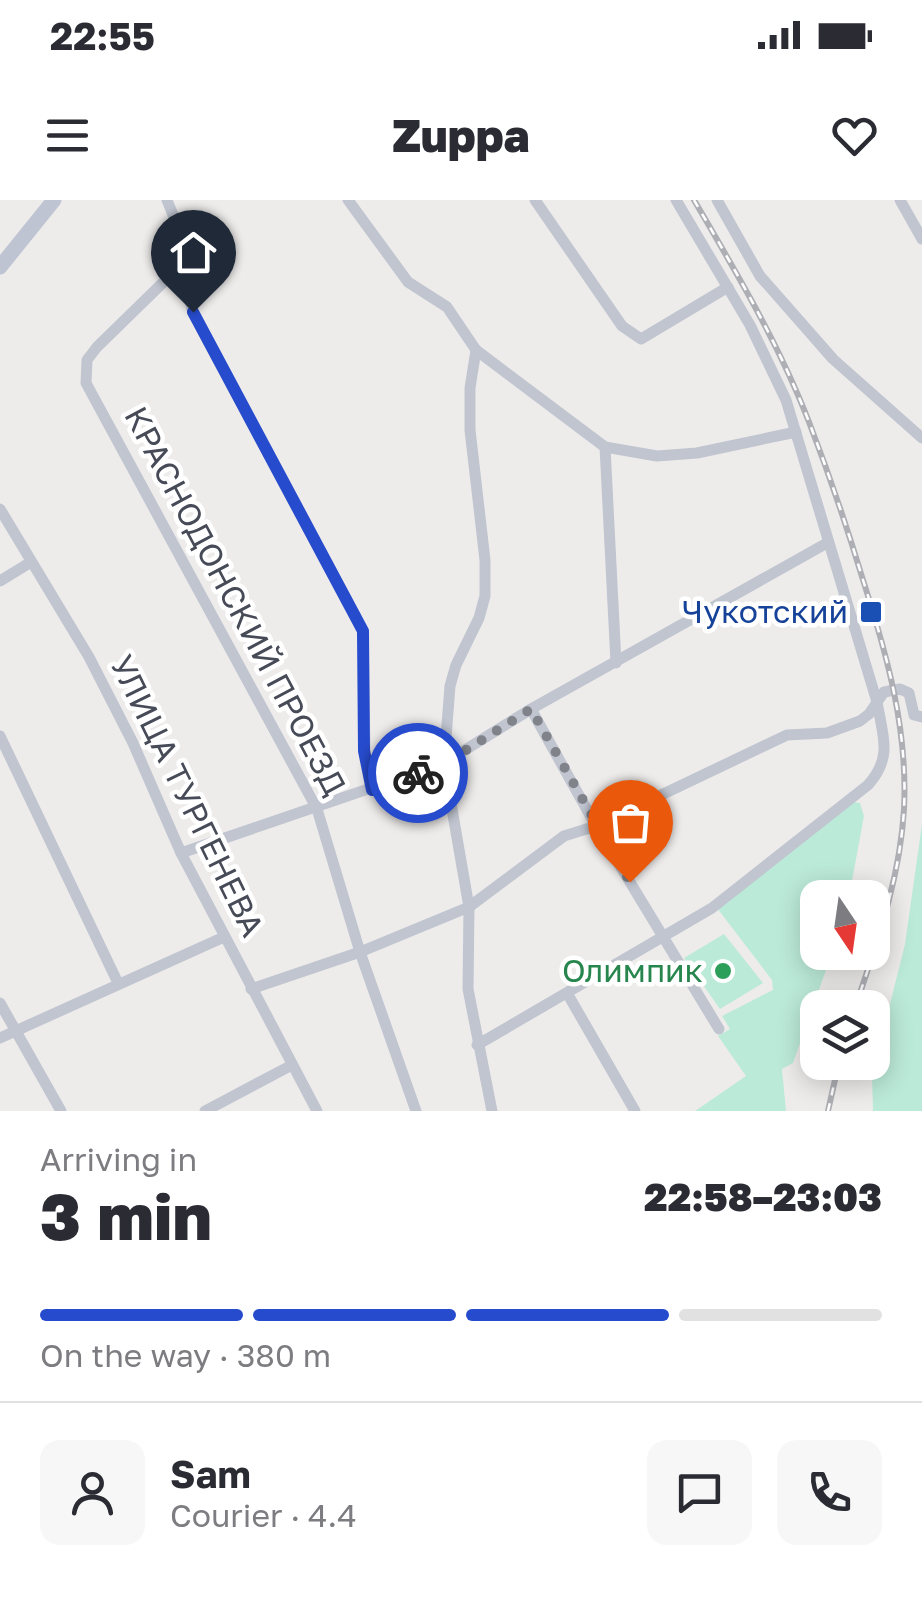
<!DOCTYPE html>
<meta charset="utf-8">
<style>
:root{--surface:#fff;--page:#f7f7f7;--text:#2b2b33;--muted:#7c7c81;--line:#e1e1e2;--accent:#274bcd}
body{margin:0;font-family:"Golos Text",sans-serif;background:var(--page);color:var(--text);height:100vh;display:flex;flex-direction:column;font-size:38px;white-space:nowrap}
*{box-sizing:border-box;margin:0}
p{font-size:32px;color:var(--muted)}
.icon{flex:none;width:55px;height:55px;fill:none;stroke:currentColor;stroke-width:2;stroke-linecap:round;stroke-linejoin:round}
.map{position:relative;height:911px;overflow:hidden}
.panel{display:flex;flex-direction:column;background:var(--surface);flex:1}
.panel>*{flex:none}
.needle{width:65px;rotate:167deg}
.buttons{position:absolute;left:800px;top:680px;display:grid;gap:20px}
.buttons a{display:grid;place-items:center;width:90px;height:90px;border-radius:20px;background:var(--surface);box-shadow:0 5px 25px #0003;font-size:50px}
.pin{position:absolute;display:grid;place-items:center;width:85px;height:85px;color:#fff;margin:-102px -42px;border-radius:50% 50% 50% 0;rotate:-45deg;box-shadow:0 0 10px #0007}
.pin .icon{rotate:45deg}
.courier{position:absolute;display:grid;place-items:center;width:100px;height:100px;margin:-50px;border:8px solid #274bcd;border-radius:50%;background:#fff;color:#222;box-shadow:0 2px 12px #0007}
.summary em{font-style:normal;font-weight:800}
.summary div{display:flex;flex-direction:column-reverse}
.summary{display:flex;align-items:center;justify-content:space-between;height:170px;padding:0 40px}
h1{font-size:65px;font-weight:800;line-height:75px}
.bar{display:grid;grid-template-columns:repeat(4,1fr);gap:15px 10px;align-content:center;height:120px;padding:0 40px}
.bar i{height:12px;border-radius:8px;background:var(--line)}
.bar .on{background:var(--accent)}
.bar p{grid-column:span 4}
.line{display:flex;align-items:center;gap:25px;padding:0 40px;border-top:2px solid var(--line)}
.line div{flex:1}
.round{display:grid;place-items:center;flex:none;width:105px;height:105px;border-radius:20px;background:var(--page)}
.status{display:flex;justify-content:space-between;align-items:center;height:70px;padding:0 50px;background:var(--surface);direction:ltr}
.status svg{height:28px;fill:currentColor}
header{display:flex;justify-content:space-between;align-items:center;height:130px;padding:0 40px;background:var(--surface);font-size:45px;font-weight:800}
.map>svg:first-child{display:block}
.green{fill:#bcead8}
.lines{fill:none;stroke-linecap:round;stroke-linejoin:round}
.street{stroke:#c0c5d0;stroke-width:11}
.secondary{stroke:#bfc4d3;stroke-width:15}
.rail-casing{stroke:#aeafb5;stroke-width:6}
.rail{stroke:#fff;stroke-width:2.5;stroke-dasharray:8;stroke-linecap:butt}
.done{stroke:#81838b;stroke-width:10;stroke-dasharray:0 18}
.route{stroke:#274bcd;stroke-width:12}
.transit-dot{fill:#1a4fb4;stroke:#fff;stroke-width:4}
.leisure-dot{fill:#2e9e5b;stroke:#fff;stroke-width:4}
.labels{text-anchor:middle;stroke-width:9;stroke-linejoin:round;paint-order:stroke}
.street-label{font-size:32px;fill:#464b57;stroke:#fff}
.transit-label{font-size:32px;fill:#164399;stroke:#fff;text-anchor:end}
.leisure-label{font-size:32px;fill:#27864d;stroke:#fff;text-anchor:end}
</style>
<div class="status"><b>22:55</b><svg viewBox="0 0 49 12"><path d="M0 12V9h3v3zM5 12V6h3v6zM10 12V3h3v9zM15 12V0h3v12zM26 1h20v11H26zM47 4h2v5h-2z"/></svg></div>
<header><svg class="icon" aria-label="menu" viewBox="0 0 24 24"><path d="M4 6h16M4 12h16M4 18h16"/></svg>Zuppa<svg class="icon" aria-label="heart" viewBox="0 0 24 24"><path d="M12 20l-8-8c-3-5 5-10 8-4 3-6 11-1 8 4z"/></svg></header>
<div class="map">
<svg width="922" height="911" viewBox="0 0 922 911">
<rect width="100%" height="100%" fill="#eeeceb"/>
<g class="green">
<polygon points="852,602 860,603 864,616 849,697 818,698 818,752 832,753 793,863 782,869 786,911 695,911 746,876 718,836 730,829 722,816 773,790 772,780 717,708"/>
<polygon points="922,624 922,911 873,911 872,876 905,744"/>
<polygon points="724,734 763,783 720,809 684,758"/>
</g>
<g class="lines">
<g class="street">
<polyline points="167,0 187,50 181,65 193,113 363,431 365,551 372,590"/>
<polyline points="348,0 408,82 447,107 476,150 605,247 657,256 697,253 796,232"/>
<polyline points="535,0 622,126 641,139 728,87"/>
<polyline points="717,0 760,76 833,159 922,238"/>
<polyline points="900,0 922,39"/>
<polyline points="181,65 97,147 87,160 86,183 317,609 360,752 416,911"/>
<polyline points="476,150 470,188 470,230 485,360 485,396 479,418 456,465 450,486 444,563 469,707 468,789 492,911"/>
<polyline points="605,247 616,463"/>
<polyline points="0,309 89,457 133,543 181,653 317,911"/>
<polyline points="0,381 31,362"/>
<polyline points="531,509 596,626 719,829"/>
<polyline points="0,536 118,783"/>
<polyline points="181,653 444,563 531,509 827,343"/>
<polyline points="251,789 360,752 469,707 564,636 596,626 787,535 827,533 860,521 869,514 884,492 900,489 909,493 914,515 922,517"/>
<polyline points="567,793 635,911"/>
<polyline points="0,803 61,911"/>
<polyline points="0,838 224,737"/>
<path d="M477 845 712 708 868 585C893 557 883 537 877 502L786 200 750 125 676 0"/>
<polyline points="205,911 292,865"/>
</g>
<polyline class="secondary" points="0,67 54,0"/>
<defs>
<g id="rail">
<path d="M694 0C736 72 779 144 809 222 829 274 847 327 863 380 887 455 908 529 904 609 900 679 877 742 855 808"/>
<polyline points="828,911 839,862"/>
</g>
</defs>
<use href="#rail" class="rail-casing"/>
<use href="#rail" class="rail"/>
</g>
<g class="lines">
<polyline class="done" points="418,573 444,564 531,509 630,682"/>
<polyline class="route" points="193,112 363,431 364,551 372,590 418,573"/>
</g>
<rect class="transit-dot" x="859" y="400" width="24" height="24" rx="5"/>
<circle class="leisure-dot" cx="723" cy="771" r="10"/>
<g class="labels">
<g class="street-label">
<text transform="translate(235 401) rotate(62)" y="11">КРАСНОДОНСКИЙ ПРОЕЗД</text>
<text transform="translate(187 596) rotate(64)" y="11">УЛИЦА ТУРГЕНЕВА</text>
</g>
<g class="transit-label">
<text x="848" y="423">Чукотский</text>
</g>
<g class="leisure-label">
<text x="703" y="782">Олимпик</text>
</g>
</g>
</svg>
<div class="buttons">
<a><svg class="needle" viewBox="-14 -14 28 28"><path d="M0-13l5 13h-10z" fill="#e53935"/><path d="M0 13l5-13h-10z" fill="#7c7c81"/></svg></a>
<a><svg class="icon" aria-label="layers" viewBox="0 0 24 24"><path d="M12 4l9 5-9 5-9-5zM3 14l9 5 9-5"/></svg></a>
</div>
<div class="pin" style="left:630px;top:682px;background:#ea580c"><svg class="icon" aria-label="bag" viewBox="0 0 24 24"><path d="M5 8h14l-1 12H6zM9 8a3 3 0 0 1 6 0"/></svg></div>
<div class="pin" style="left:193px;top:112px;background:#1f2937"><svg class="icon" aria-label="home" viewBox="0 0 24 24"><path d="M3 11l9-7 9 7M6 9v11h12V9"/></svg></div>
<div class="courier" style="left:418px;top:573px"><svg class="icon" aria-label="bike" viewBox="0 0 24 24"><circle cx="6" cy="16" r="4"/><circle cx="18" cy="16" r="4"/><path d="M6 16l4-8h5l3 8M10 8l3 8H6M13 5h3"/></svg></div>
</div>
<section class="panel">
<div class="summary"><div><h1>3 min</h1><p>Arriving in</p></div><em>22:58–23:03</em></div>
<div class="bar"><i class="on"></i><i class="on"></i><i class="on"></i><i></i><p>On the way · 380 m</p></div>
<div class="line" style="height:180px"><a class="round"><svg class="icon" aria-label="person" viewBox="0 0 24 24"><circle cx="12" cy="8" r="4"/><path d="M4 21q1-7 8-7t8 7"/></svg></a><div><b>Sam</b><p>Courier · 4.4</p></div><a class="round"><svg class="icon" aria-label="chat" viewBox="0 0 24 24"><path d="M4 5h16v11H9l-5 4z"/></svg></a><a class="round"><svg class="icon" aria-label="phone" viewBox="0 0 24 24"><path d="M5 4h4l2 5-3 2q2 4 5 5l2-3 5 2v4C11 20 4 13 5 4z"/></svg></a></div>
</section>
